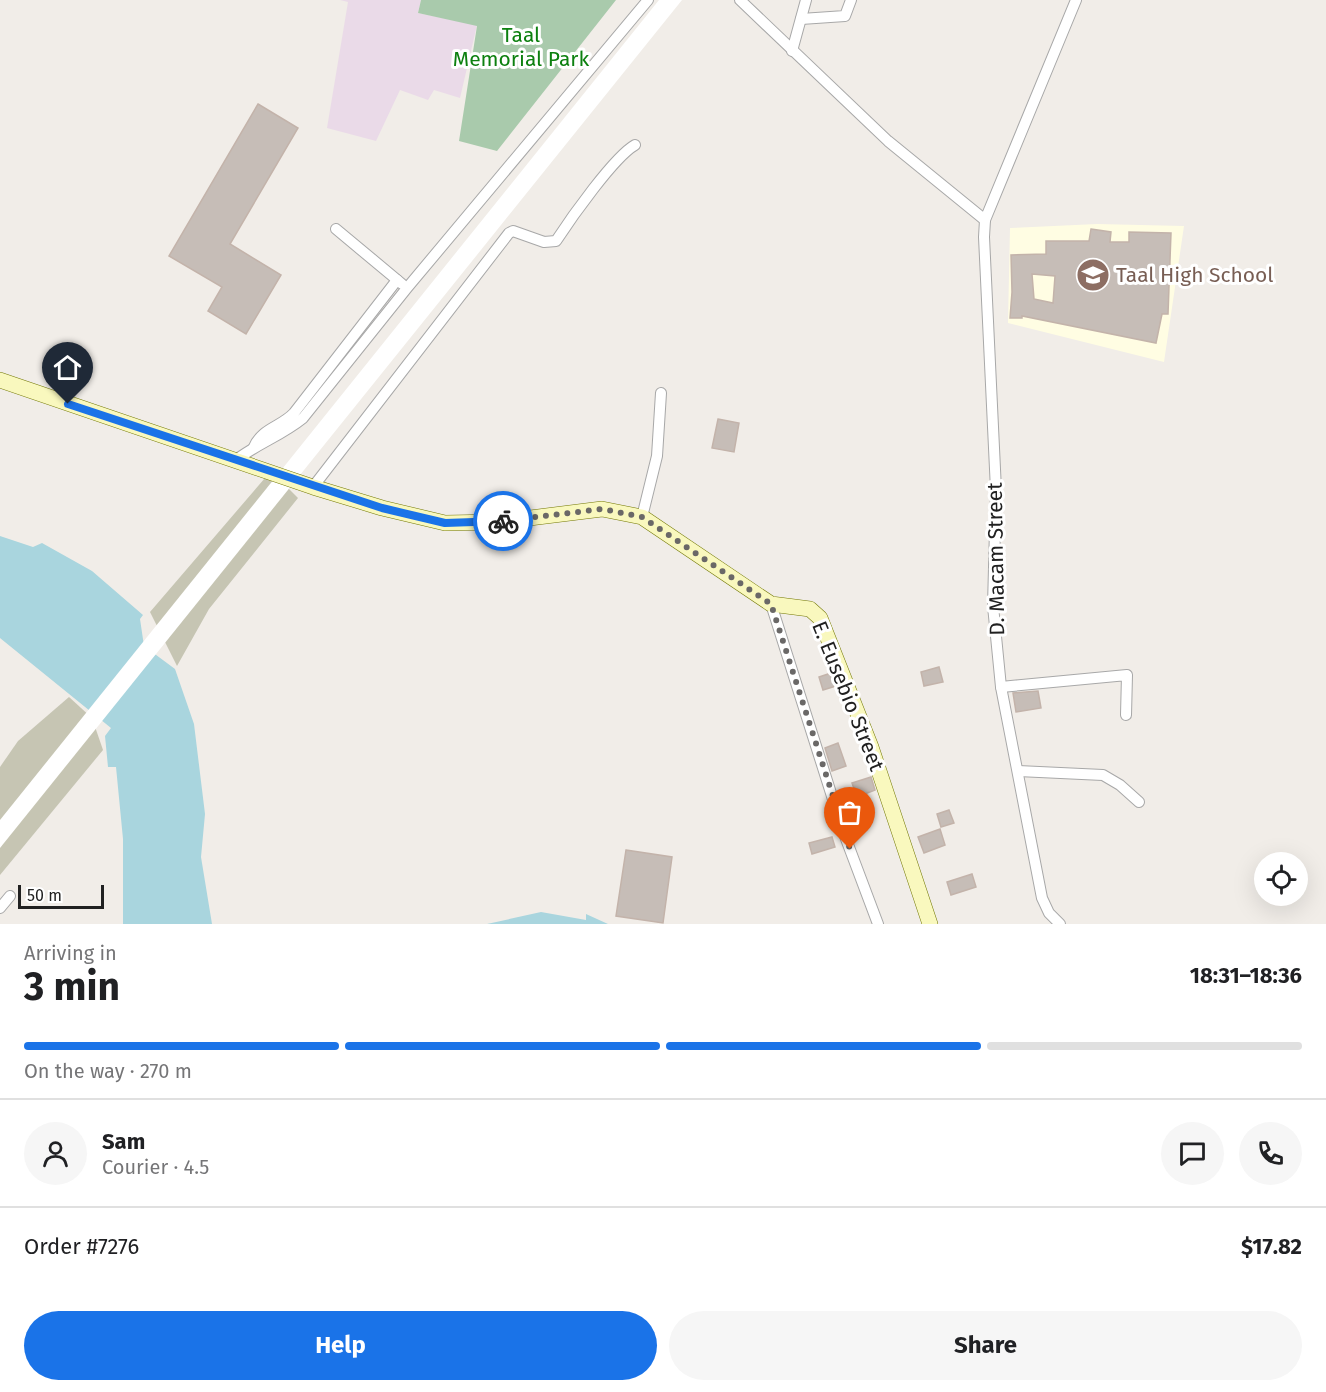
<!DOCTYPE html>
<meta charset="utf-8">
<style>
:root{--surface:#fff;--page:#f6f6f6;--text:#202124;--muted:#757577;--line:#e0e0e0;--accent:#1a73e8}
body{margin:0;font-family:"Fira Sans",sans-serif;background:var(--page);color:var(--text);height:100vh;display:flex;flex-direction:column;font-size:22px;white-space:nowrap}
*{box-sizing:border-box;margin:0}
p{font-size:20px;color:var(--muted)}
.icon{flex:none;width:33px;height:33px;fill:none;stroke:currentColor;stroke-width:2;stroke-linecap:round;stroke-linejoin:round}
.map{position:relative;height:924px;overflow:hidden}
.details{display:flex;flex-direction:column;background:var(--surface);flex:1}
.details>*{flex:none}
.fabs{position:absolute;left:1254px;top:852px;display:grid;gap:12px}
.fabs a{display:grid;place-items:center;width:54px;height:54px;border-radius:50%;background:var(--surface);box-shadow:0 6px 24px #0002;font-size:30px}
.scale{position:absolute;left:18px;bottom:15px;width:86px;box-sizing:border-box;padding-left:6px;border:3px solid #212121;border-top:0;font-size:16px;line-height:21px;white-space:nowrap;color:#212121;-webkit-text-stroke:4px #fff;paint-order:stroke}
.pin{position:absolute;display:grid;place-items:center;width:51px;height:51px;color:#fff;margin:-62px -26px;border-radius:50% 50% 50% 0;rotate:-45deg;box-shadow:0 0 6px #0007}
.pin .icon{rotate:45deg}
.courier{position:absolute;display:grid;place-items:center;width:60px;height:60px;margin:-30px;border:4px solid #1a73e8;border-radius:50%;background:#fff;color:#222;box-shadow:0 2px 8px #0007}
.head em{font-style:normal;font-weight:700}
.head div{display:flex;flex-direction:column-reverse}
.head{display:flex;align-items:center;justify-content:space-between;height:102px;padding:0 24px}
h1{font-size:39px;font-weight:700;line-height:45px}
.bar{display:grid;grid-template-columns:repeat(4,1fr);gap:9px 6px;align-content:center;height:72px;padding:0 24px}
.bar i{height:8px;border-radius:4px;background:var(--line)}
.bar .on{background:var(--accent)}
.bar p{grid-column:span 4}
.line{display:flex;align-items:center;gap:15px;padding:0 24px;border-top:2px solid var(--line)}
.line div{flex:1}
.round{display:grid;place-items:center;flex:none;width:63px;height:63px;border-radius:32px;background:var(--page)}
.button{display:flex;gap:12px;margin-top:auto;padding:12px 24px}
.button a{flex:1;height:69px;border-radius:36px;background:var(--accent);color:#fff;font-size:24px;font-weight:700;line-height:69px;text-align:center}
.button a+a{background:var(--page);color:var(--text)}
.map>svg:first-child{display:block}
.industrial{fill:#eadae8}
.education{fill:#fffde3}
.construction{fill:#c6c5b3}
.cemetery{fill:#a9caac}
.water{fill:#a9d5de}
.pier{fill:#fff}
.building{fill:#c6bdb7;stroke:#c3b3aa;stroke-width:1.5;fill-rule:evenodd}
.lines{fill:none;stroke-linecap:round;stroke-linejoin:round}
.minor-casing{stroke:#a8a8a8;stroke-width:12}
.secondary-casing{stroke:#747907;stroke-width:16}
.minor{stroke:#fff;stroke-width:10}
.secondary{stroke:#f9f8be;stroke-width:15}
.done{stroke:#6a6867;stroke-width:6;stroke-dasharray:0 10.8}
.route{stroke:#1a73e8;stroke-width:8}
.labels{text-anchor:middle;stroke-width:6;stroke-linejoin:round;paint-order:stroke}
.park-label{font-size:21px;fill:#0d8010;stroke:#fff}
.education-label{font-size:21px;fill:#785e54;stroke:#fff;text-anchor:start}
.street-label{font-size:21px;fill:#212121;stroke:#fff}
</style>
<div class="map">
<svg width="1326" height="924" viewBox="0 0 1326 924">
<rect width="100%" height="100%" fill="#f1ede8"/>
<polygon class="industrial" points="340,0 421,0 418,13 477,25 460,98 434,90 428,100 400,90 376,141 327,128 348,2"/>
<polygon class="education" points="1097,224 1184,226 1164,362 1008,323 1010,228"/>
<g class="construction">
<polygon points="271,471 298,498 209,609 177,666 150,612"/>
<polygon points="69,697 92,718 103,750 0,875 0,767 18,741"/>
</g>
<polygon class="cemetery" points="421,0 616,0 497,151 459,141 477,26 418,13"/>
<g class="water">
<polygon points="0,536 33,547 42,543 92,571 143,615 140,619 144,646 175,669 194,724 205,814 201,857 212,924 123,924 123,839 116,767 108,767 105,736 111,728 0,638"/>
<polygon points="541,912 586,920 586,914 608,924 487,924"/>
</g>
<polygon class="pier" points="659,0 682,0 0,848 0,820"/>
<g class="building">
<polygon points="258,104 298,128 230,244 281,275 246,334 208,311 222,287 169,256"/>
<path d="M1091 229 1111 232 1110 242H1129V232L1171 233 1168 314H1162L1156 343 1022 316V318H1010L1012 292 1011 255 1046 254V241H1089ZM1032 274 1055 276 1053 303 1034 299Z"/>
<polygon points="718,419 739,423 734,452 712,448"/>
<polygon points="939,667 943,682 924,686 921,672"/>
<polygon points="831,673 836,686 823,690 819,677"/>
<polygon points="1038,691 1041,708 1016,712 1013,693"/>
<polygon points="838,743 846,766 832,771 825,748"/>
<polygon points="871,777 875,790 857,797 852,783"/>
<polygon points="949,810 954,823 941,827 937,814"/>
<polygon points="940,829 945,845 924,853 918,837"/>
<polygon points="832,837 835,847 812,854 809,843"/>
<polygon points="626,850 672,857 663,923 616,916"/>
<polygon points="972,874 976,887 951,895 947,882"/>
</g>
<g class="lines">
<defs>
<g id="minor">
<polyline points="740,0 888,141 985,220"/>
<polyline points="801,19 845,16 851,0"/>
<polyline points="792,51 806,0"/>
<polyline points="336,229 402,284"/>
<path d="M254 447C262 428 281 427 294 413L397 280"/>
<path d="M236 460C257 444 282 435 303 418L407 288 648 0"/>
<path d="M313 487 509 233 513 231 544 242 556 241C571 218 614 157 635 145"/>
<polyline points="642,517 657,456 661,393"/>
<polyline points="771,604 843,831 878,924"/>
<polyline points="1001,687 1127,675 1126,715"/>
<polyline points="1018,771 1103,775 1120,785 1139,802"/>
<polyline points="0,908 10,896"/>
<polyline points="1060,924 1049,913 1042,898 1001,687 993,606 996,490 984,237 985,220 1076,0"/>
</g>
<polyline id="secondary" points="0,380 313,487 382,508 445,523 498,522 602,509 642,517 771,604 810,609 820,618 871,747 930,924"/>
</defs>
<use href="#minor" class="minor-casing"/>
<use href="#secondary" class="secondary-casing"/>
<use href="#minor" class="minor"/>
<use href="#secondary" class="secondary"/>
</g>
<g class="lines">
<polyline class="done" points="503,521 602,509 642,517 771,604 850,849"/>
<polyline class="route" points="68,404 382,508 445,523 503,521"/>
</g>
<defs>
<symbol id="school-disc" viewBox="-11 -11 22 22"><circle r="9.5" fill="#8d6e63" stroke="#fff"/><path d="M0-5L7-2L0 1L-7-2ZM-4 1L0 2.5L4 1V4Q0 6-4 4Z" fill="#fff"/></symbol>
</defs>
<g fill-rule="evenodd">
<use href="#school-disc" x="1074" y="256" width="38" height="38"/>
</g>
<g class="labels">
<g class="park-label">
<text x="521" y="42">Taal<tspan x="521" dy="24">Memorial Park</tspan></text>
</g>
<g class="education-label">
<text x="1116" y="282">Taal High School</text>
</g>
<g class="street-label">
<text transform="translate(996 559) rotate(-91)" y="7">D. Macam Street</text>
<text transform="translate(848 696) rotate(68)" y="7">E. Eusebio Street</text>
</g>
</g>
</svg>
<div class="fabs">
<a><svg class="icon" aria-label="locate" viewBox="0 0 24 24"><circle cx="12" cy="12" r="6"/><path d="M12 2v4M12 18v4M2 12h4M18 12h4"/></svg></a>
</div>
<div class="scale">50 m</div>
<div class="pin" style="left:850px;top:849px;background:#ea580c"><svg class="icon" aria-label="bag" viewBox="0 0 24 24"><path d="M5 8h14l-1 12H6zM9 8a3 3 0 0 1 6 0"/></svg></div>
<div class="pin" style="left:68px;top:404px;background:#1f2937"><svg class="icon" aria-label="home" viewBox="0 0 24 24"><path d="M3 11l9-7 9 7M6 9v11h12V9"/></svg></div>
<div class="courier" style="left:503px;top:521px"><svg class="icon" aria-label="bike" viewBox="0 0 24 24"><circle cx="6" cy="16" r="4"/><circle cx="18" cy="16" r="4"/><path d="M6 16l4-8h5l3 8M10 8l3 8H6M13 5h3"/></svg></div>
</div>
<section class="details">
<div class="head"><div><h1>3 min</h1><p>Arriving in</p></div><em>18:31–18:36</em></div>
<div class="bar"><i class="on"></i><i class="on"></i><i class="on"></i><i></i><p>On the way · 270 m</p></div>
<div class="line" style="height:108px"><a class="round"><svg class="icon" aria-label="person" viewBox="0 0 24 24"><circle cx="12" cy="8" r="4"/><path d="M4 21q1-7 8-7t8 7"/></svg></a><div><b>Sam</b><p>Courier · 4.5</p></div><a class="round"><svg class="icon" aria-label="chat" viewBox="0 0 24 24"><path d="M4 5h16v11H9l-5 4z"/></svg></a><a class="round"><svg class="icon" aria-label="phone" viewBox="0 0 24 24"><path d="M5 4h4l2 5-3 2q2 4 5 5l2-3 5 2v4C11 20 4 13 5 4z"/></svg></a></div>
<div class="line" style="height:78px"><div>Order #7276</div><b>$17.82</b></div>
<div class="button"><a>Help</a><a>Share</a></div>
</section>
